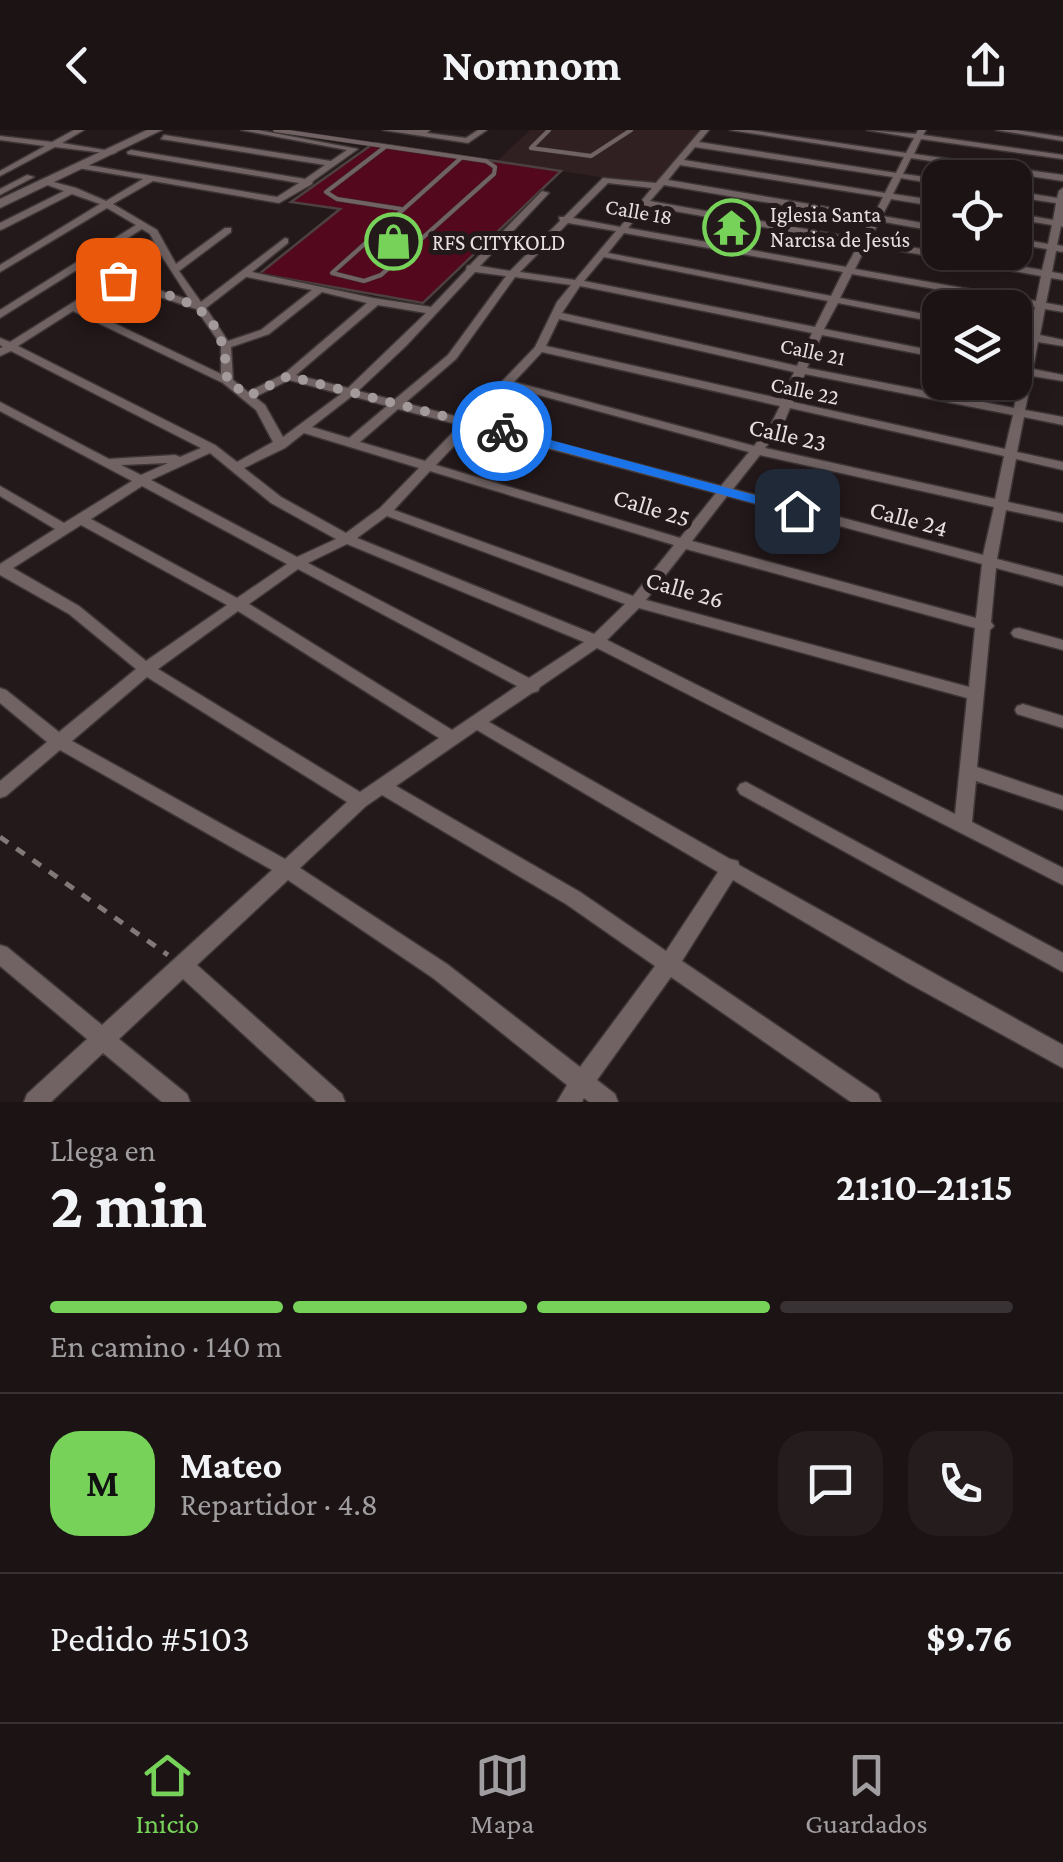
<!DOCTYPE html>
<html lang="es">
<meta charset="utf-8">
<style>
:root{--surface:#1b1314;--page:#241c1d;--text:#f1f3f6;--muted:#a09ea0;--line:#393234;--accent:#77d25a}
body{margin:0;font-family:"Crimson Pro",serif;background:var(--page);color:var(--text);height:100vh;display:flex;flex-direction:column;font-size:38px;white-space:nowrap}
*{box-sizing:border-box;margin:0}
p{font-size:32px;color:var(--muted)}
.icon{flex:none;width:55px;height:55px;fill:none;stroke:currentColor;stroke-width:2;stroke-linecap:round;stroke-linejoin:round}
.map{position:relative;height:972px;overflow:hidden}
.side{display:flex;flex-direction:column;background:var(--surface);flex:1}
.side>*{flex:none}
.buttons{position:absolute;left:922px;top:30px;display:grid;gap:20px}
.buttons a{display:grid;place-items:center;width:110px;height:110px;border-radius:20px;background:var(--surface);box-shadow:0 5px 25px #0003,0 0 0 2px var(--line);font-size:50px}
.pin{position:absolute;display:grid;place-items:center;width:85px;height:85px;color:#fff;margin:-42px;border-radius:20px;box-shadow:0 5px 15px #0006}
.courier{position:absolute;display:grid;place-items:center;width:100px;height:100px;margin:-50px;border:8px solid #1a73e8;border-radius:50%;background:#fff;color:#222;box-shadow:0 2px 12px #0007}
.headline em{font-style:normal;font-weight:700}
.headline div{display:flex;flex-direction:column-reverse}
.headline{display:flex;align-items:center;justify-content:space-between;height:170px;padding:0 50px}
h1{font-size:65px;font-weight:700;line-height:75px}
.bar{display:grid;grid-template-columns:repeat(4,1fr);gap:15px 10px;align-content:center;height:120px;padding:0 50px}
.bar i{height:12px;border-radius:8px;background:var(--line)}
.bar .active{background:var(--accent)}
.bar p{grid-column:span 4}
.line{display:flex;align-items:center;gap:25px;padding:0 50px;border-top:2px solid var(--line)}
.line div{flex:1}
.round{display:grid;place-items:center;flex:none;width:105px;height:105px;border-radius:30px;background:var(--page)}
header{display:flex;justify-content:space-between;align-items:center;height:130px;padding:0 50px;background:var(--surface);font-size:45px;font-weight:700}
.menu{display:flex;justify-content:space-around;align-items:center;height:140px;border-top:2px solid var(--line);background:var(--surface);font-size:28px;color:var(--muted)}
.menu a{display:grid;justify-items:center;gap:5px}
.menu .active{color:var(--accent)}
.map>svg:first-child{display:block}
.built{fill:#312022}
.building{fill:#53081d;stroke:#4c4041;stroke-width:2.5}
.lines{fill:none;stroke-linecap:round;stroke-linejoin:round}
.lane-casing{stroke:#3d3536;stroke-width:5}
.street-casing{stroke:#3d3536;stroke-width:3}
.secondary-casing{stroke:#3d3536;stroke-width:3}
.path{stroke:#817878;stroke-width:5;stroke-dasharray:10 10;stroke-linecap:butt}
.lane{stroke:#716364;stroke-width:4}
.street{fill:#716364;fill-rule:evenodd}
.secondary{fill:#716364;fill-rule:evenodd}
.route{fill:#1a73e8}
.done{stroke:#a39a9b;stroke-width:10;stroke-dasharray:0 18}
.labels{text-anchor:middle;stroke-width:10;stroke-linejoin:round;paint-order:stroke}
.far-street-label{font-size:22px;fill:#e7e0e0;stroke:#24191a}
.far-poi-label{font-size:22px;fill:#e7e0e0;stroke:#24191a;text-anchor:start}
.street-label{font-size:25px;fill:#e7e0e0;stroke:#24191a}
</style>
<header><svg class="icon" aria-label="back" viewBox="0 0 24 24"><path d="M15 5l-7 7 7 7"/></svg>Nomnom<svg class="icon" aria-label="share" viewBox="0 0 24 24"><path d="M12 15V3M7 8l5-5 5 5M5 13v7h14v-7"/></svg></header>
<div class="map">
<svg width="1063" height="972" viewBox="0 0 1063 972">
<rect width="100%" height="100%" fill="#24191a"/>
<polygon class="built" points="530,0 705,0 658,56 497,31"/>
<polygon class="building" points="374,13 561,41 423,173 259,144 340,79 291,72"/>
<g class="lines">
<defs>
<g id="lane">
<polyline points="275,0 486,31 495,37 494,44 381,145 364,151 332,143 461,28"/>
<polyline points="549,0 531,18 591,26 631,0"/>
<polyline points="385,17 326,62 337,69 401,79"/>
</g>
<g id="street">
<polygon points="74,0 84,0 62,13 117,22 113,24 55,17 0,46 0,41 45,16 0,10 0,6 52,12"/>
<path d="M241 0H258L358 19 313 51 312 54 279 73 153 51 113 74 157 100 176 134 225 98H231V102L179 141 201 172 285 108 288 109V113L252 142 373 168 431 177 466 140 467 136 470 135 542 61 549 63 480 136 510 141 560 91 559 87H564L603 48 656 53 701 0H709L699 12 896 43 904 27 730 0H750L906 23 914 8 867 0 916 4 918 0H926L923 5 1063 25V29L921 9 914 24 1063 45V51L911 28 903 44 940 49V55L901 48 893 64 940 71V77L891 69 882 86 940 96V102L879 91 870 110 1042 140 1047 119 1015 114V108L1048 114 1052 95 1015 89V83L1053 90 1056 73 1015 67V61L1057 68 1059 61 1063 58V97L1061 96 1057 115 1063 116V122L1056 121 1052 142 1063 144V150L1051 148 1046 173 1063 176V182L1045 179 1040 205 1063 210V216L1038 212 1033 239 1063 245V251L1032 246 1025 280 1063 287V295L1024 287 1017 322 1063 332V340L1016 329 1008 372 1063 384V392L1006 380 997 429 1063 446V456L996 438 991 492 994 496 990 500 977 637 1063 666V680L976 651 972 692 1063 738V755L597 518 540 557 538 561 532 563 489 592 730 729 738 731 739 735 1063 915V938L908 853 733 750 682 831 878 964 881 972H851L671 847 597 950 615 964 618 972H589L584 968 582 972H557L567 955 433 848 288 750 197 835 342 964 345 972H317L183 849 119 909 187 964 190 972H162L103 923 51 972H24L27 964 87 909 0 836V815L7 817 102 895 272 740 60 620 6 666 0 668V651L47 612 0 573V558L6 560 59 602 136 539 69 484 0 445V434L55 399 0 366V356L64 393 132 351 0 281V272L109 329 175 325 180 327 201 318 11 221 0 226V218L3 217 0 215V208L10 212 158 119 150 104 142 99 0 188V180L136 95 107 78 0 142V135L100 74 72 64 3 99 0 100V93L64 61 42 53V49L76 58 106 71 143 49 78 38 77 36 81 34 277 67 299 53 128 24 127 22 131 20 305 49 325 35 161 9 164 5 331 31 347 20ZM695 17 893 47 885 63 684 30ZM680 35 883 67 874 85 668 50ZM608 53 652 58 620 97 573 88ZM664 55 871 90 861 109 650 71ZM646 76 859 114 846 137 628 98ZM568 93 616 101 575 150 520 142ZM624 103 843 142 831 166 608 123ZM867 115 1041 146 1036 171 855 139ZM161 125 190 170 124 149ZM604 127 828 171 815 197 584 151ZM475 142 506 146 448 225 394 270 358 261 406 216ZM852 144 1035 177 1029 203 1015 201V207L1028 210 1022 237 1015 236V242L1021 244 1014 278 807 238 822 205 940 228V222L824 199 838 173 940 193V187L840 168ZM246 147H247L312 160 261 200 228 211 206 178ZM515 147 571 155 557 172 535 217 466 289 405 273 456 229ZM117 153 196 179 221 215V244L80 177ZM580 156 812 203 797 236 562 183ZM322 162 367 173 284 244 248 262 233 250 231 217 269 204ZM378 175 426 183 348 258 296 245ZM73 181 223 253 256 280 273 312 237 332 215 315 18 216ZM559 189 794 242 782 269 546 216ZM542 222 780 276 771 294 754 316 514 252ZM805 244 1013 285 1005 319 793 272ZM289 250 341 264 283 307 265 275 255 267ZM509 257 749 322 721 356 476 292ZM352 266 387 276 349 308 312 297ZM790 278 1004 326 995 369 765 318 783 295ZM398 279 460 295 425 331 360 312ZM471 298 716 363 680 408 436 335ZM304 303 419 338 380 378 346 403 281 367 244 338 285 318ZM210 323 271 373 336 409 297 427 151 350ZM760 325 994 377 983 425 733 359ZM168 333 141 345 121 335ZM430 341 674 415 633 466 394 380ZM142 356 287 434 237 468 91 389ZM727 366 982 434 976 488 692 411ZM387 386 625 474 594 504 357 408ZM81 395 227 475 146 531 79 476 13 438ZM347 414 584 512 529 548 308 433ZM686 419 975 498 969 557 646 470ZM298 439 517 556 452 600 249 474ZM639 478 967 568 955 684 607 510ZM238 481 439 608 360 662 158 539ZM147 547 347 672 285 729 72 611ZM477 600 718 742 666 821 580 762 396 656ZM382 665 566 774 655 836 580 937 447 834 300 738 366 676Z"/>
<polygon points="383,0 430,0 427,3 466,8 478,0 487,0 468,13"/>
<polygon points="996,0 1016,0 1063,7 1063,11"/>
<polygon points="27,45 34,47 0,65 0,59"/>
<polygon points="1019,498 1063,510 1063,520 1014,507 1011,503 1014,499"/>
<polygon points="1023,574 1063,586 1063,598 1017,584 1015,580 1017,576"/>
<polygon points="746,652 1063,823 1063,842 740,664 737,659 740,654"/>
</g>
<polygon id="secondary" points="147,0 162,0 0,78 0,69"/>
</defs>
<use href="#lane" class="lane-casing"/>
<use href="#street" class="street-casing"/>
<use href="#secondary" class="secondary-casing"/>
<polyline class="path" points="0,707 168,825"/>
<use href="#lane" class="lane"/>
<use href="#street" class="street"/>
<use href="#secondary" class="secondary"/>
</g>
<polygon class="route" points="502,297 802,378 805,381 797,385 497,304"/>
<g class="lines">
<path class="done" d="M118 150C184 171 225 170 227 251L249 266 288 246 502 301"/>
</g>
<defs>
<symbol id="temple-ring" viewBox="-11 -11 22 22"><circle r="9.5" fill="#24191a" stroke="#77d25a" stroke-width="1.5"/><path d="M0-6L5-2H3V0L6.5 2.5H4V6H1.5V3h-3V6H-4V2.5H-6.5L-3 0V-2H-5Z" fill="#77d25a"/></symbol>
<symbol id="shop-ring" viewBox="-11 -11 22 22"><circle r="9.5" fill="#24191a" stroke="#77d25a" stroke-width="1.5"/><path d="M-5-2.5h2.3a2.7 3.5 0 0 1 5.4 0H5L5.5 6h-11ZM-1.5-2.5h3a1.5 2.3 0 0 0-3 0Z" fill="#77d25a"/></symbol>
</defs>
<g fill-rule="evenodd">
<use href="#temple-ring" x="700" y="66" width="63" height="63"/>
<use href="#shop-ring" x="362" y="80" width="63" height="63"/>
</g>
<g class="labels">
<g class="far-street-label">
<text transform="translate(639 81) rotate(10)" y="8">Calle 18</text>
<text transform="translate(813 221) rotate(12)" y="8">Calle 21</text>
<text transform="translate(805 260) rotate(12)" y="8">Calle 22</text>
</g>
<g class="far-poi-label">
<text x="770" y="92">Iglesia Santa<tspan x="770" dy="25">Narcisa de Jesús</tspan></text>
<text x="432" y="120">RFS CITYKOLD</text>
</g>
<g class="street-label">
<text transform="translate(788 304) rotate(13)" y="9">Calle 23</text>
<text transform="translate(652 377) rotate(17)" y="9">Calle 25</text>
<text transform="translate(909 388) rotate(15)" y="9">Calle 24</text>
<text transform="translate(685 459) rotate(16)" y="9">Calle 26</text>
</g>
</g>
</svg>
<div class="buttons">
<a><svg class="icon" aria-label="locate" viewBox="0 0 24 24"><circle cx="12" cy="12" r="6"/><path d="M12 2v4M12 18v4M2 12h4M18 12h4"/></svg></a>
<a><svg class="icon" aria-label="layers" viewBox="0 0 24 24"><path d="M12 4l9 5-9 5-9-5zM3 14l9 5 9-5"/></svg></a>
</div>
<div class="pin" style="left:118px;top:150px;background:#ea580c"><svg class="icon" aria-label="bag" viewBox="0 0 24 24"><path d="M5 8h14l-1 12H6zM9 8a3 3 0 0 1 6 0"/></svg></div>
<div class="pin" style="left:797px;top:381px;background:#1f2937"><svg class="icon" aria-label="home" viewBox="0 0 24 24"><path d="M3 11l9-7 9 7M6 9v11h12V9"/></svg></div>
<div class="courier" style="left:502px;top:301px"><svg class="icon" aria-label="bike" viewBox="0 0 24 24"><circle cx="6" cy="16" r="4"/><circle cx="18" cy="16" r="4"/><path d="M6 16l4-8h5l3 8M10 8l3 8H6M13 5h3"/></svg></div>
</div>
<section class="side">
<div class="headline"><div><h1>2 min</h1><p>Llega en</p></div><em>21:10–21:15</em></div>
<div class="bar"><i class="active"></i><i class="active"></i><i class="active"></i><i></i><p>En camino · 140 m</p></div>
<div class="line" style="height:180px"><b class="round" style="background:var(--accent);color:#111">M</b><div><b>Mateo</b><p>Repartidor · 4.8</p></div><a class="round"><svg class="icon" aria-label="chat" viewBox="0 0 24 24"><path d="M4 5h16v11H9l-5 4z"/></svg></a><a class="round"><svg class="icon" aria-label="phone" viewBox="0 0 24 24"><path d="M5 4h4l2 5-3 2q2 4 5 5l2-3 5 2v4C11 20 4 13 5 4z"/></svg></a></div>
<div class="line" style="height:130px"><div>Pedido #5103</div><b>$9.76</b></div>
</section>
<nav class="menu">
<a class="active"><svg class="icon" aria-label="home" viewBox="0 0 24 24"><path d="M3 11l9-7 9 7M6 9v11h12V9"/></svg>Inicio</a>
<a><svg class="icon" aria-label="map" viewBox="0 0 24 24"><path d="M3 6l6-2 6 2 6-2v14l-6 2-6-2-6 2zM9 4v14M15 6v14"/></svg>Mapa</a>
<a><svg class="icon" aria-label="saved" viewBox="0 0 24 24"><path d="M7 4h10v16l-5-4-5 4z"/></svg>Guardados</a>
</nav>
